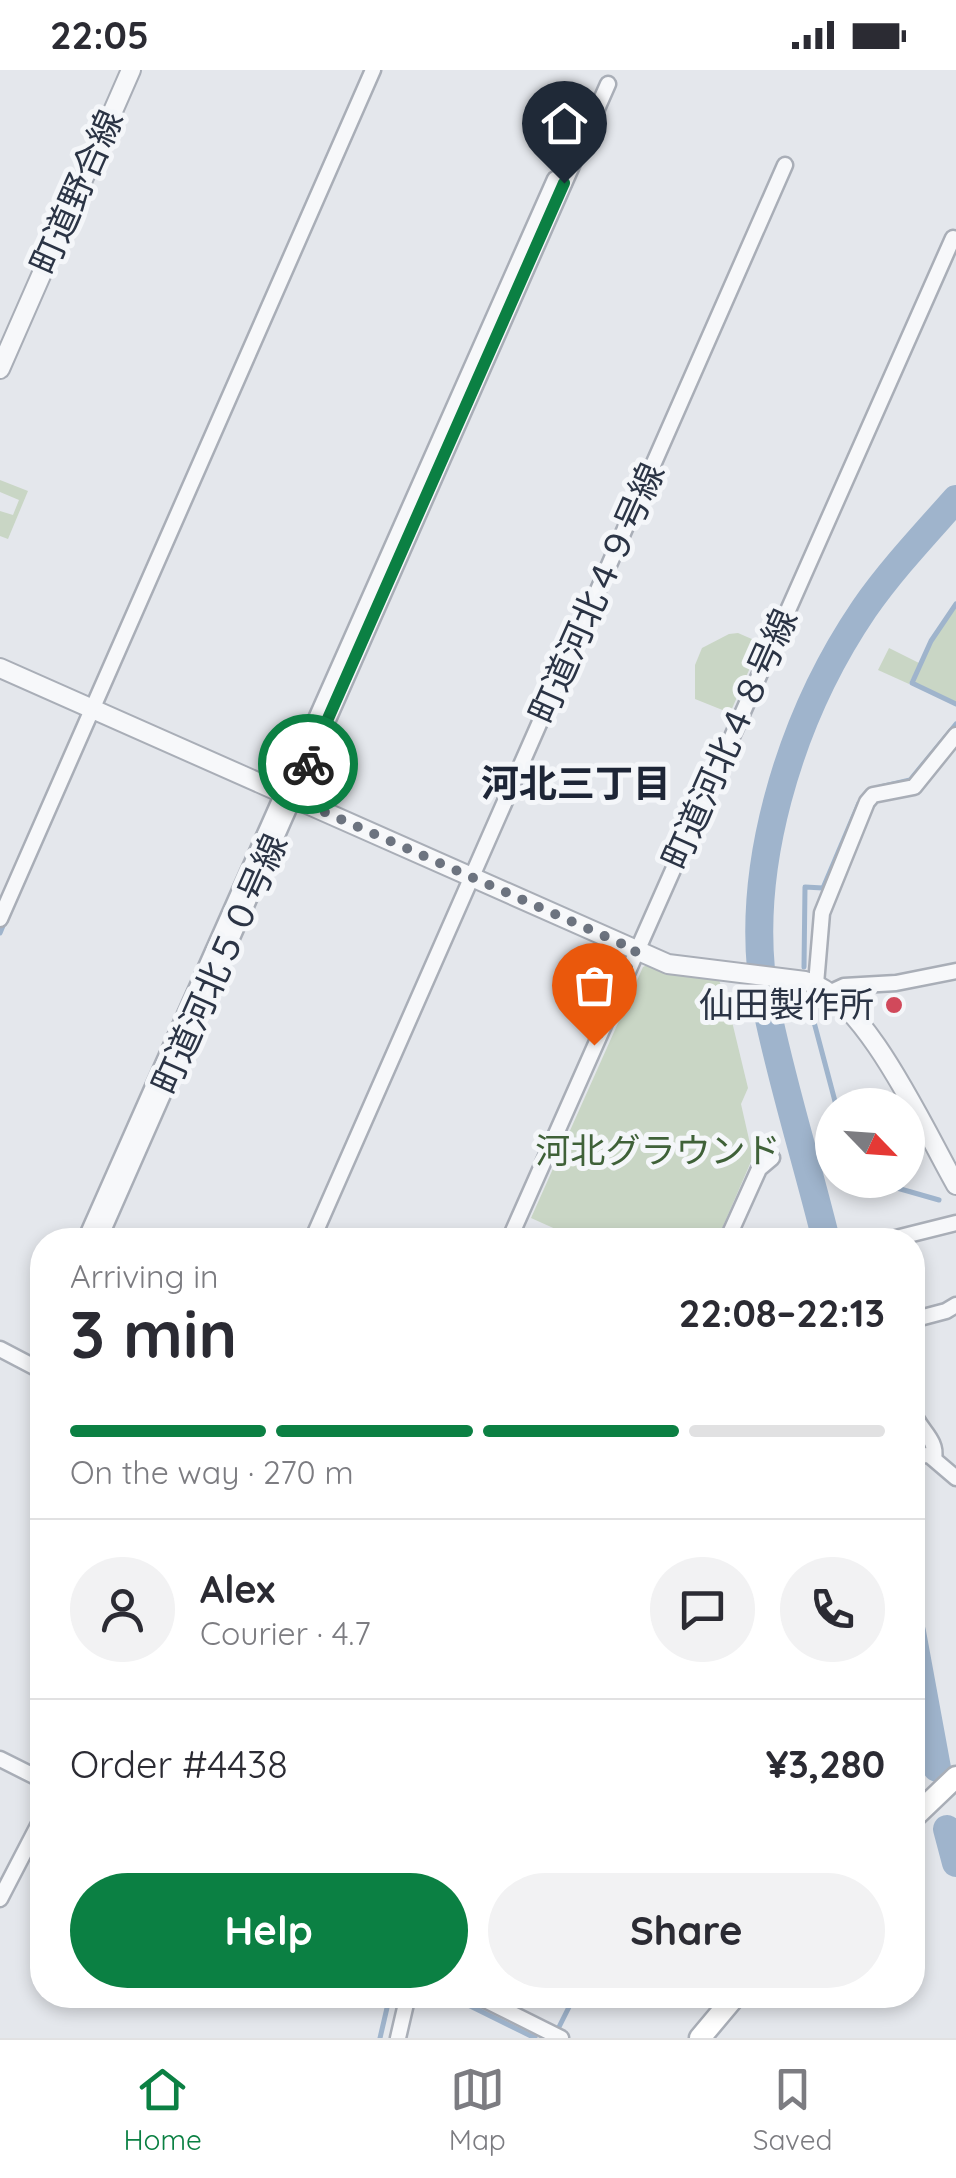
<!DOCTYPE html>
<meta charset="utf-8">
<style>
:root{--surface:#fff;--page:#f2f2f3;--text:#2b2b33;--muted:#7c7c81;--line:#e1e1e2;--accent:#0b8043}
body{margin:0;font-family:Quicksand,"Noto Sans JP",sans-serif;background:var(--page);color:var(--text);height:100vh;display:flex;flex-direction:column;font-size:38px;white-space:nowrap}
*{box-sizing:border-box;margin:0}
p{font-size:32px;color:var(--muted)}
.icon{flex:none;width:55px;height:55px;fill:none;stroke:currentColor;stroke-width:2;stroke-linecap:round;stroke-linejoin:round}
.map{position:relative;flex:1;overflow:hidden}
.side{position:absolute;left:30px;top:1158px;width:895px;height:780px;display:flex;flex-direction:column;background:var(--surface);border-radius:40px;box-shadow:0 5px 15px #0003}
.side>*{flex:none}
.needle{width:65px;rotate:115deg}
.controls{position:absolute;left:815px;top:1018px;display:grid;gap:20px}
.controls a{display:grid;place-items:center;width:110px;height:110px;border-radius:50%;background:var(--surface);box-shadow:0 5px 15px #0003;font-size:50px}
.pin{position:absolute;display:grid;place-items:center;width:85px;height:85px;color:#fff;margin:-102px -42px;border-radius:50% 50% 50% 0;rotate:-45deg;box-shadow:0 0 10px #0007}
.pin .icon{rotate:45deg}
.courier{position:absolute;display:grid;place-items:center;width:100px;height:100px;margin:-50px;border:8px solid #0b8043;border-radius:50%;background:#fff;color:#222;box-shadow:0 2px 12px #0007}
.summary em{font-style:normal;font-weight:700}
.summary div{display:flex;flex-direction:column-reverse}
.summary{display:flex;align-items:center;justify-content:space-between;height:170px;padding:0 40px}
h1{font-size:65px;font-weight:700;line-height:75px}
.bar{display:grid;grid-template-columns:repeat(4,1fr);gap:15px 10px;align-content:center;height:120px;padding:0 40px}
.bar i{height:12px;border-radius:8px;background:var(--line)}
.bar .on{background:var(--accent)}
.bar p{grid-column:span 4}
.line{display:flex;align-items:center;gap:25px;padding:0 40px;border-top:2px solid var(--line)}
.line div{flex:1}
.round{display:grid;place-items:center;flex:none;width:105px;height:105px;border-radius:52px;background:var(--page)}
.action{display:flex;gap:20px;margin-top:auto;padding:20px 40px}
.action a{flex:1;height:115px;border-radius:60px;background:var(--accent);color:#fff;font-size:40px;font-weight:700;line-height:115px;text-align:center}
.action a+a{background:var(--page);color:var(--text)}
.status{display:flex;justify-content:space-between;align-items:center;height:70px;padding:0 50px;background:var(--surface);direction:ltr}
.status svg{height:28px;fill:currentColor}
.tabs{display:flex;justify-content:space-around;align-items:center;height:140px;border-top:2px solid var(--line);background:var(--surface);font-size:28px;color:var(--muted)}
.tabs a{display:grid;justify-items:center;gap:5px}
.tabs .on{color:var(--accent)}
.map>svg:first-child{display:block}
.green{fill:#c9d6c5}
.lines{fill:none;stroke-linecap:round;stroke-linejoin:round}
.stream{stroke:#9fb4cc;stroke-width:5}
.river{stroke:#9fb4cc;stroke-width:28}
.minor-casing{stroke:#a9aeb7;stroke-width:19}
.tertiary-casing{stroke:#a9aeb7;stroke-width:22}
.secondary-casing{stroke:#a9aeb7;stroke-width:25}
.minor{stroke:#f7f8fa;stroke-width:14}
.tertiary{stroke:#f7f8fa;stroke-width:18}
.secondary{stroke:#fff;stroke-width:20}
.done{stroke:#6c737f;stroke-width:10;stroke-dasharray:0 18}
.route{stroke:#0b8043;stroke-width:12}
.poi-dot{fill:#d1495b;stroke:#f4f6f9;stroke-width:4}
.labels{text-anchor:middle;stroke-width:10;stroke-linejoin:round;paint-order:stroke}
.street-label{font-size:35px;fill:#2b3445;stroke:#f4f6f9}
.poi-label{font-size:35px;fill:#2b3445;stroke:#f4f6f9;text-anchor:end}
.park-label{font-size:35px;fill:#3f6138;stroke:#f4f6f9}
.neighbourhood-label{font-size:38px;font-weight:bold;fill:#1d2536;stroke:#f4f6f9}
</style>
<div class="status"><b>22:05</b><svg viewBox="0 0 49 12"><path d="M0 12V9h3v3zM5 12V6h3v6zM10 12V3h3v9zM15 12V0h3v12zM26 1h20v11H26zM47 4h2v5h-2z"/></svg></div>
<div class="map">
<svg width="956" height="1968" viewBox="0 0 956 1968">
<rect width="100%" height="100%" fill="#e4e7ec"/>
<g class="green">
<polygon points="0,410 28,421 8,469 0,466 0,441 13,445 19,430 0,422"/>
<polygon points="956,537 956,632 914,612 933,571"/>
<polygon points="738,563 761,573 730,643 695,629 695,595 702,578 729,564"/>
<polygon points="889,578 919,593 909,614 878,600"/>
<polygon points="649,894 676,904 719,910 729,939 748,1018 741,1034 753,1087 717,1170 580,1170 531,1148 643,897"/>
</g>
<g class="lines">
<g class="stream">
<polyline points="956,534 931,571 912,613 956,634"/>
<polyline points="880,717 910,710 956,654"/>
<polyline points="0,863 5,851"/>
<polyline points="804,897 805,817 823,818 859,733"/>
<polyline points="806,922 836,1035"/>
<polyline points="869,1110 939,1130"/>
<polyline points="912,1660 930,1658"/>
<polyline points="448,1925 535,1968"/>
<polyline points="557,1961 575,1925"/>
<polyline points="380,1968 390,1925"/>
</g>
<g class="river">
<path d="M826 1170C807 1092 782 1014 766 935 741 804 790 648 864 539 891 500 925 464 956 429"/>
<polyline points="912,1562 937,1698"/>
<polyline points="947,1759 956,1793"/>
</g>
<defs>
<g id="minor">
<polyline points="0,849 373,0"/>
<polyline points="816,914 822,843 867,732 873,725 914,717 956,665"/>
<polyline points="831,922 844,916 896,913 956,901"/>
<polyline points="85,1170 555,109 564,113"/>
<polyline points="99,1170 608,14"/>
<polyline points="312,1170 785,95"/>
<polyline points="509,1170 953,168"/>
<polyline points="727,1170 759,1099 772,1088"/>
<polyline points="888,1170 956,1153"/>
<polyline points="912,1250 946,1241 956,1235"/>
<polyline points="0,1279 42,1301"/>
<path d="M912 1339C917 1358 938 1369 934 1388"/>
<polyline points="912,1386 929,1385 956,1408"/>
<polyline points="0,1689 42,1710"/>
<polyline points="0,1829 42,1748"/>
<polyline points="475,1925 561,1968"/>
<polyline points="398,1968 408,1925"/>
</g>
<g id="tertiary">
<polyline points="0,299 131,0"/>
<path d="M0 598 668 894 805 911C864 924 926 1063 956 1115"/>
</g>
<g id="secondary">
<polyline points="912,1749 956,1707"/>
<polyline points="700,1968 736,1925"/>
</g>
</defs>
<use href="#minor" class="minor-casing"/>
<use href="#tertiary" class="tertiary-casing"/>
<use href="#secondary" class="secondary-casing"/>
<use href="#minor" class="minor"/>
<use href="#tertiary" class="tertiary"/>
<use href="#secondary" class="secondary"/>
</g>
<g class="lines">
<polyline class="done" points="308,694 293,728 636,880 594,975"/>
<polyline class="route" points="308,694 564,113"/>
</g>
<circle class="poi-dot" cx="894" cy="935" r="10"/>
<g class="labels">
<g class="street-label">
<text transform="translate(77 122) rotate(-66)" y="12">町道野合線</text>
<text transform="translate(597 523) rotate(-66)" y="12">町道河北４９号線</text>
<text transform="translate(730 669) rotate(-66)" y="12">町道河北４８号線</text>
<text transform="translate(220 894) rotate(-66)" y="12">町道河北５０号線</text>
</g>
<g class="poi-label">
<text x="874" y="947">仙田製作所</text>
</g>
<g class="park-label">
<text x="658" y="1093">河北グラウンド</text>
</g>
<g class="neighbourhood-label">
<text x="576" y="727">河北三丁目</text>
</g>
</g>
</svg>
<div class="controls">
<a><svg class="needle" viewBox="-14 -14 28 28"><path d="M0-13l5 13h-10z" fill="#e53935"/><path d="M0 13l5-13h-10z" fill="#7c7c81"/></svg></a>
</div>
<div class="pin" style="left:594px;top:975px;background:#ea580c"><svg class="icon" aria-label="bag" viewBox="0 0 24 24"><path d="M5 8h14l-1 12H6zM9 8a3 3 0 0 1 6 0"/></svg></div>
<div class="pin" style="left:564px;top:113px;background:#1f2937"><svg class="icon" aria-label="home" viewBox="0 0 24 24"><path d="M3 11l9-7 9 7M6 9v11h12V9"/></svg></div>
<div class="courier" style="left:308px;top:694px"><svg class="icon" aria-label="bike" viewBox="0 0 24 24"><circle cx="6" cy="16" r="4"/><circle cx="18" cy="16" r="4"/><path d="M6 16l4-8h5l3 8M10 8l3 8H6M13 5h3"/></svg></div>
<section class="side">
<div class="summary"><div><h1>3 min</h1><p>Arriving in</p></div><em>22:08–22:13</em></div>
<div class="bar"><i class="on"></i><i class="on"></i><i class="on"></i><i></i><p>On the way · 270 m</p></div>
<div class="line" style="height:180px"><a class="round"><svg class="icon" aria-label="person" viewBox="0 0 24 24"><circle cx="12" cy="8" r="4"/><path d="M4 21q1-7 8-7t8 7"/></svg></a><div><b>Alex</b><p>Courier · 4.7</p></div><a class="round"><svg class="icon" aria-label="chat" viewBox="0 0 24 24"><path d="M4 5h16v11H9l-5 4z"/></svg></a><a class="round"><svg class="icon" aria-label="phone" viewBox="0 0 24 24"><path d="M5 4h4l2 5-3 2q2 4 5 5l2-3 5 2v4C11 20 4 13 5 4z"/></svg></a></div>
<div class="line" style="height:130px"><div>Order #4438</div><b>¥3,280</b></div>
<div class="action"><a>Help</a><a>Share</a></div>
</section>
</div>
<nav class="tabs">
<a class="on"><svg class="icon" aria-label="home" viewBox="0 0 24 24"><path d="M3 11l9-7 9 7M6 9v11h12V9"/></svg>Home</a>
<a><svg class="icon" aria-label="map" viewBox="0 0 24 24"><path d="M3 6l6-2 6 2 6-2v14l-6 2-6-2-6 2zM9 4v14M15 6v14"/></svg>Map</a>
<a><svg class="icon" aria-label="saved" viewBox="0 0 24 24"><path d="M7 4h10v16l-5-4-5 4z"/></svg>Saved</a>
</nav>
